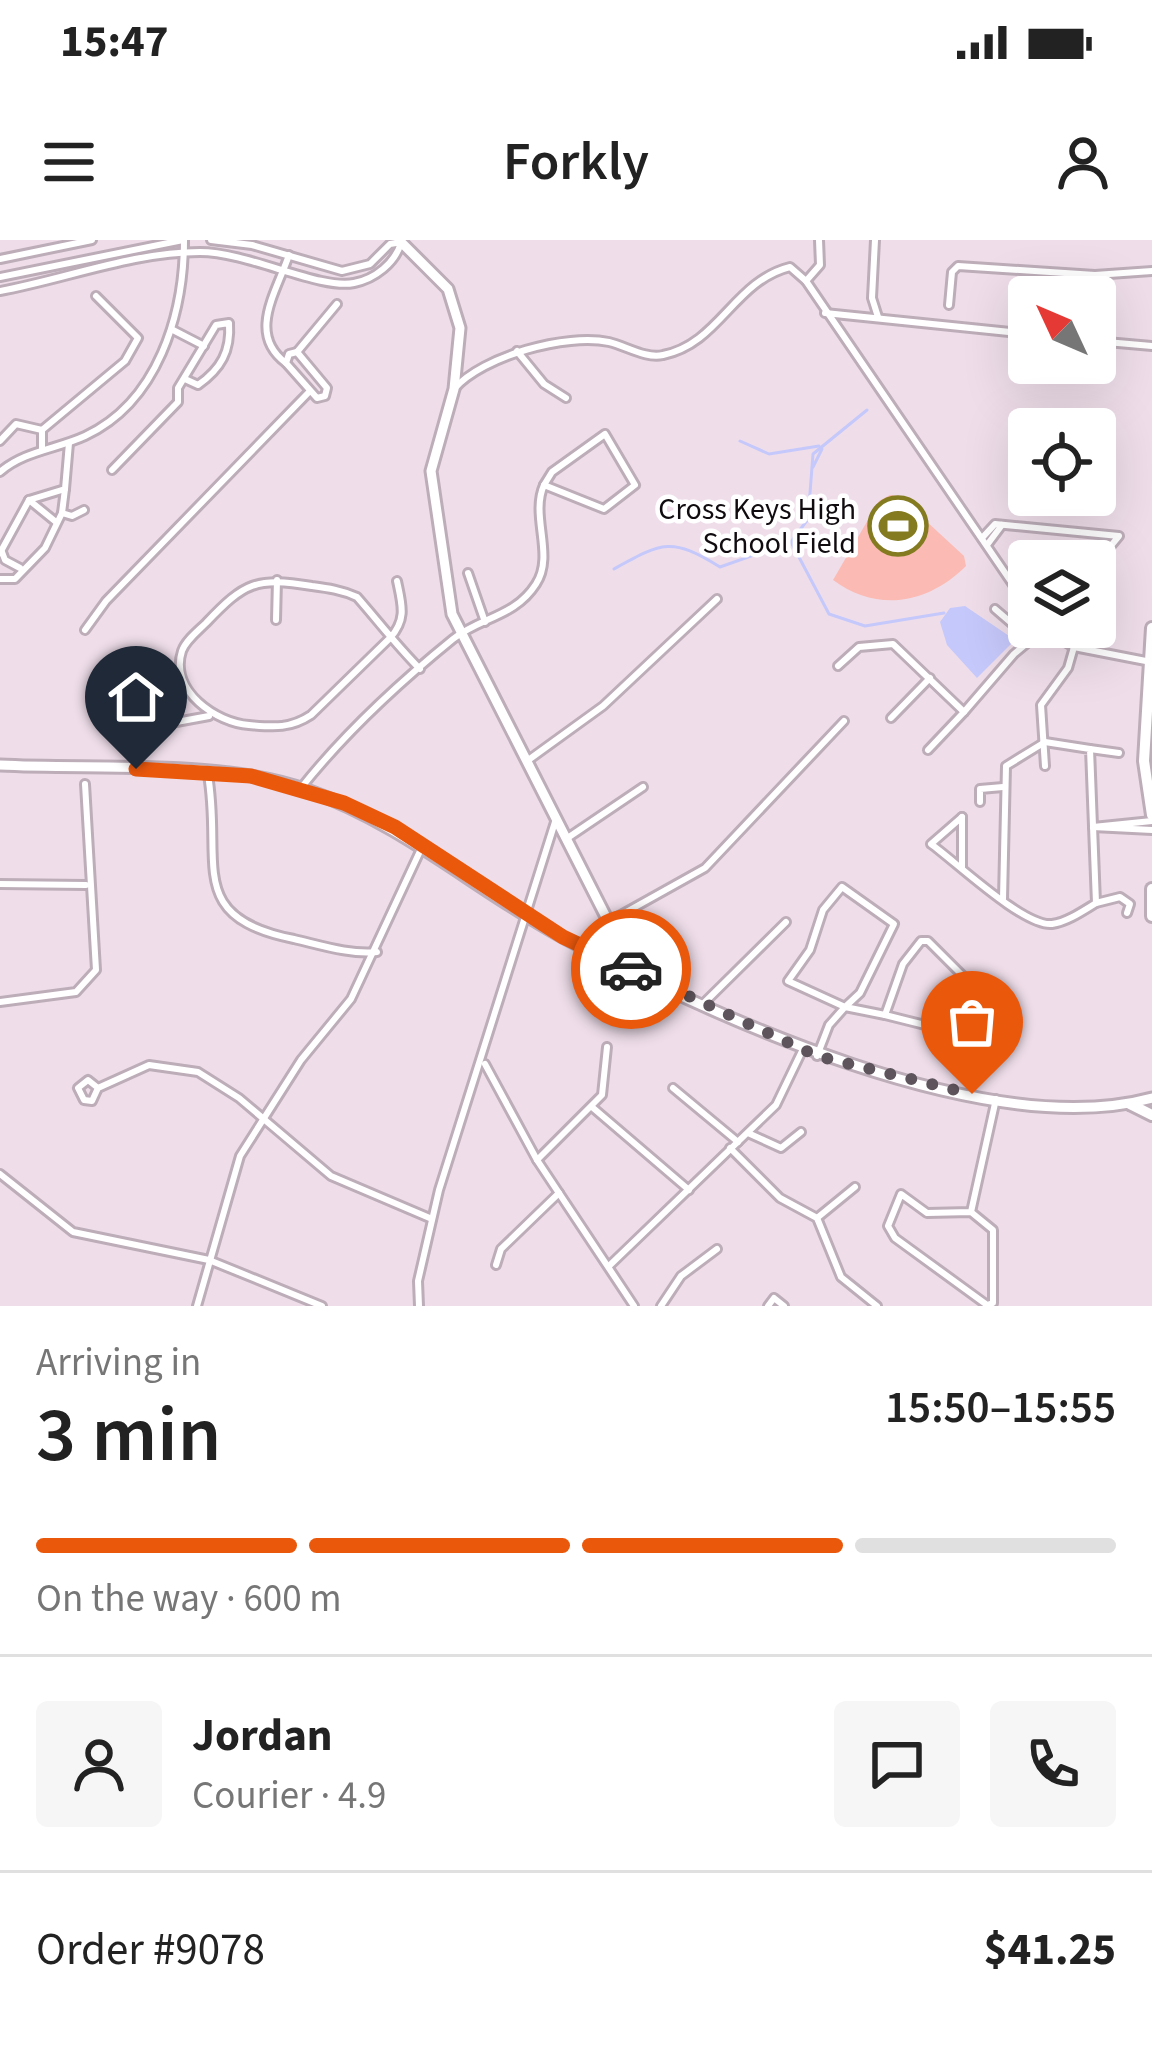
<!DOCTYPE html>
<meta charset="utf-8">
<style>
:root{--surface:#fff;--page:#f6f6f6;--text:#222;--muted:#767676;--line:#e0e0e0;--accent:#ea580c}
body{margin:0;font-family:"Source Sans 3",sans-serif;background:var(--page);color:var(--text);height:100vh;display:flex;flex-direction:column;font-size:45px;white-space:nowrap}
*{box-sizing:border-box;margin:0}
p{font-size:39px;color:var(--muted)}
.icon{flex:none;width:66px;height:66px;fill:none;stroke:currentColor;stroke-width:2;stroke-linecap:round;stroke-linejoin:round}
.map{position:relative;height:1066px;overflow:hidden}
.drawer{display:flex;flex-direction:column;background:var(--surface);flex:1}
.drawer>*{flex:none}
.needle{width:78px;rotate:314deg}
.controls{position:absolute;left:1008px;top:36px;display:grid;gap:24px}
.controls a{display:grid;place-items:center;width:108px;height:108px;border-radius:12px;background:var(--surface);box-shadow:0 12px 48px #0002;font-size:60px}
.pin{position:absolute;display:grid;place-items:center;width:102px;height:102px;color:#fff;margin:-123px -51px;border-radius:50% 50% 50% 0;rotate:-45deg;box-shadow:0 0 12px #0007}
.pin .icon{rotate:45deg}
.courier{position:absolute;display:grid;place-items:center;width:120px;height:120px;margin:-60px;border:9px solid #ea580c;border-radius:50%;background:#fff;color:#222;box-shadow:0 3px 15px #0007}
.head em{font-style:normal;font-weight:600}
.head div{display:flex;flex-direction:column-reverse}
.head{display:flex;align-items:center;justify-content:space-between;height:204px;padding:0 36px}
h1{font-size:78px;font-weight:600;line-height:90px}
.bar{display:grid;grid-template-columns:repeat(4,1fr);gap:18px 12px;align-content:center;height:144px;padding:0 36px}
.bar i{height:15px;border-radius:9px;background:var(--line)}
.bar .current{background:var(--accent)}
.bar p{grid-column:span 4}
.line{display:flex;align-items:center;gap:30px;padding:0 36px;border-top:3px solid var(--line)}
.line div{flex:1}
.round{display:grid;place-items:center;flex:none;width:126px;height:126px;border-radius:12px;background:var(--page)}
.status{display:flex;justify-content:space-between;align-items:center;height:84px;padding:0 60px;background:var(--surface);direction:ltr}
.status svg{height:33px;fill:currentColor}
header{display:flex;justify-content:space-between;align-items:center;height:156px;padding:0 36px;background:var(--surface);font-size:54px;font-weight:600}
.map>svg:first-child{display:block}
.green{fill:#fbbbb4}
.water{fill:#c5c8fa}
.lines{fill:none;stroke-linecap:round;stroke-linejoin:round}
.stream{stroke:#c5c8fa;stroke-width:3}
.street-casing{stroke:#bdadb9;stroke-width:12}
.secondary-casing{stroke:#bdadb9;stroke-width:15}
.primary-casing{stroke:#bdadb9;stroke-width:16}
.street{stroke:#fff;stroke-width:6}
.secondary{stroke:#fff;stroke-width:9}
.primary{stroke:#fff;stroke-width:10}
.done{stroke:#5e555c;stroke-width:12;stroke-dasharray:0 21.6}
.route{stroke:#ea580c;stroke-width:15}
.labels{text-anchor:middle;stroke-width:9;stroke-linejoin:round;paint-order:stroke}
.poi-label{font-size:30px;fill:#100b0f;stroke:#fff;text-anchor:end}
</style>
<div class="status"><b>15:47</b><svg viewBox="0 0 49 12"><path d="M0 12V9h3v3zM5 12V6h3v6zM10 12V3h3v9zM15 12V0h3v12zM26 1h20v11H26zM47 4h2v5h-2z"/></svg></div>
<header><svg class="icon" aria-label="menu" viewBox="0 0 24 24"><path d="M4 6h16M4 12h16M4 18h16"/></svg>Forkly<svg class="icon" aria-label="person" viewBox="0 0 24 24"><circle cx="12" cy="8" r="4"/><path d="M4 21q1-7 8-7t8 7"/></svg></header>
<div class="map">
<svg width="1152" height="1066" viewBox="0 0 1152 1066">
<rect width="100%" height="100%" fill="#efdeea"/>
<path class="green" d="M890 255 899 256 964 316 966 326C928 364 877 373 833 340L879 261Z"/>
<polygon class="water" points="965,366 1015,400 977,438 947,405 940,382 950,368"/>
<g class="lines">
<g class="stream">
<polyline points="867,170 813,214 808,279 791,302 829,374 865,386 944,373"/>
<polyline points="740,201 769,214 819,206"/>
<polyline points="813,227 822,209"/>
<path d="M614 329C663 302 671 297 720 327L788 303"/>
</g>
<defs>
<g id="street">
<polyline points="211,0 252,5 342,31 370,24 390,4 402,2"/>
<polyline points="875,0 872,58 878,77"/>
<polyline points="0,19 92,0"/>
<polyline points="0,37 183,0"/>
<polyline points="806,41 820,25 819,0"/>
<path d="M0 51C66 39 133 12 200 12 248 12 320 50 354 43 375 39 395 23 401 3"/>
<polyline points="949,65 952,32 958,26 1095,35 1152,31"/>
<polyline points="825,73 1029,94"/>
<polyline points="173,90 204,106"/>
<polyline points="1095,101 1152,106"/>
<polyline points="517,111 544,144 566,158"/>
<polygon points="297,112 327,148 325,156 317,158 286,123 289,114"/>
<polyline points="297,112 337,64"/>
<path d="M286 123C247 94 276 53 289 15"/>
<path d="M454 149C483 116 566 93 609 102 626 106 646 119 663 115 719 104 734 41 790 27L806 41 1029 368"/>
<polygon points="605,194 635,245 604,269 544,245 552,232"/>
<polyline points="0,201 16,184 42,190"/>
<polyline points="42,210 42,190 125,121 138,98 96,56"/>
<path d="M112 230 178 162V148L216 85 229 83C231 111 221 129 198 145L185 139"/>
<path d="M0 232C24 211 57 209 85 196 158 162 184 74 184 0"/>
<polyline points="29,260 56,282"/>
<polyline points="62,273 72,276 84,270"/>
<polyline points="982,298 995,284 1119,296 1095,325"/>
<polyline points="987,305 1002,285"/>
<polyline points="2,312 5,320 20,328"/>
<polyline points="0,313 29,260 65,249 69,203"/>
<polyline points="1041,320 1041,321"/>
<polyline points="468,333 485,382"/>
<polyline points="0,339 15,339 45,308 62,273 65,249"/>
<path d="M397 341C402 365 407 379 390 398L311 475C290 489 273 487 249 485 217 483 169 451 182 411 186 400 198 391 206 383 245 342 256 337 312 346 327 348 342 350 357 357 378 381 397 406 420 429"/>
<polyline points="995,369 1031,400"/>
<polyline points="276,380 277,340"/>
<polyline points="85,390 106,361 310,151"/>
<polyline points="1044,390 1074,407 1151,422"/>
<polyline points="838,426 859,407 893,404 964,472 1014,414 1044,389"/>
<polyline points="891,478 930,438"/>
<polyline points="171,483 209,476"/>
<polyline points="1090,509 1119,513"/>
<polyline points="928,510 964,472"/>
<polyline points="527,521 603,466 717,359"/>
<polyline points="1045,526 1041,465 1068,428 1074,407"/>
<path d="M208 535C223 623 184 677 294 699 320 705 351 715 377 712"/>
<path d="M301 548C344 494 400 442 453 399 481 377 515 377 536 344 555 315 530 276 544 245"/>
<polyline points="980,562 980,549 1003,547"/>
<path d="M962 577 931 604C956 622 1024 687 1052 684 1067 682 1083 671 1096 663L1090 509 1045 502 1006 526 1003 659"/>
<polyline points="1093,587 1152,581"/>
<polyline points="1093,587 1152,590"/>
<polyline points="566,599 643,547"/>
<polyline points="962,627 962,577"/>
<polyline points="0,644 86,645"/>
<polygon points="842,647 894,684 860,753 845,767 788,741 810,710 823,670"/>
<polyline points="1096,663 1120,657 1130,664 1127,673"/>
<polyline points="610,681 705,628 844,481"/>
<polygon points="921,701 928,701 970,743 945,790 885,775 903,724"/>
<polyline points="0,762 76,752 96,730 85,544"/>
<polyline points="704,763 786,682"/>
<polyline points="817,816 829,785 845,767 885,775"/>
<polyline points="485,824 537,920 634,1066"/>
<polyline points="98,848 88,840 78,848 84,860 92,861 98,848 149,825 198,832 239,858 331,936 432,979"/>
<polyline points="673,848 738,902"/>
<polyline points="592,867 689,950"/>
<polyline points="748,893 781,908 801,892"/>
<polyline points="730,908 780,958 817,978 841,1037 877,1066"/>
<polyline points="537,920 602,855 607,807"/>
<polyline points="0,934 73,992 209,1020 322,1066"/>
<polyline points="971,972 993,990 993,1063 987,1065 895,998 888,986 901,954 927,973 971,972 996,859"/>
<polyline points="817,978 855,947"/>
<polyline points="496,1025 501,1009 559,953"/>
<polyline points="609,1026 776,865 802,811"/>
<polyline points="197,1066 240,916 301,820 351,759 421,609"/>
<polyline points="419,1066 418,1041 439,950 555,582"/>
<polyline points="661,1066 681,1036 717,1009"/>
<polyline points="768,1066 774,1058 784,1066"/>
</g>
<g id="secondary">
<polyline points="399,0 448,49 460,88 454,149 431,231 452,374 631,726"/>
<path d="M0 525C92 530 222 519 307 550 404 584 477 651 566 699 713 776 986 903 1152 858"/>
<polyline points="617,693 665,740"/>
</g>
<g id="primary">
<polyline points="1152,388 1144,521 1152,575"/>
<polyline points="1152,649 1152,676"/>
<polyline points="1130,864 1152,875"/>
</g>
</defs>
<use href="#street" class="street-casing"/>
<use href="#secondary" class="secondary-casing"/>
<use href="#primary" class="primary-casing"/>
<use href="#street" class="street"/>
<use href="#secondary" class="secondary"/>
<use href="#primary" class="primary"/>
</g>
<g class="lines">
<polyline class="done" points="631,729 817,816 972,854"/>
<polyline class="route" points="136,529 251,536 344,563 395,587 563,697 631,729"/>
</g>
<defs>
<symbol id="stadium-ring" viewBox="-11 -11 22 22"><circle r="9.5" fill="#fff" stroke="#847b21" stroke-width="1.5"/><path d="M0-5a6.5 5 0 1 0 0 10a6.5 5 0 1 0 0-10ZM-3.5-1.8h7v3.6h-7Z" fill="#847b21"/></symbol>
</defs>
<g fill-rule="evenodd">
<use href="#stadium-ring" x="865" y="253" width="66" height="66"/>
</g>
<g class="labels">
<g class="poi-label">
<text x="856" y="279">Cross Keys High<tspan x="856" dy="34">School Field</tspan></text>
</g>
</g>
</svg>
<div class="controls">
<a><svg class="needle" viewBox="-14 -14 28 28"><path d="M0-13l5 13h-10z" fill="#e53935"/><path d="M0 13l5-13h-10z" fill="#767676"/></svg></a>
<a><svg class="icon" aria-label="locate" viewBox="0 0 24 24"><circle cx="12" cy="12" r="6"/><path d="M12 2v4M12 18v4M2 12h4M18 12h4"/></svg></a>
<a><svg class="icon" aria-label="layers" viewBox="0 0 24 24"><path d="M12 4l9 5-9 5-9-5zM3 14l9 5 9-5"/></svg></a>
</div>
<div class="pin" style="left:972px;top:854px;background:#ea580c"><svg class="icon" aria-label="bag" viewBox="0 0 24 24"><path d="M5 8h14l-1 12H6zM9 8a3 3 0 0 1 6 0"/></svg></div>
<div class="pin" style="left:136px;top:529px;background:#1f2937"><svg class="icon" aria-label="home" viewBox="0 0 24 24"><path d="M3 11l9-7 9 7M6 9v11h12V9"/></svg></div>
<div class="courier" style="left:631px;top:729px"><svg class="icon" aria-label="car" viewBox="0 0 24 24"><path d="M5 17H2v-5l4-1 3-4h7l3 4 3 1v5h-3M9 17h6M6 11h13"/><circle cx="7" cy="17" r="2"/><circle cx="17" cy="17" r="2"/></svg></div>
</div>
<section class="drawer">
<div class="head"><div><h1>3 min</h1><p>Arriving in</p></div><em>15:50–15:55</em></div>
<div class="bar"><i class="current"></i><i class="current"></i><i class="current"></i><i></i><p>On the way · 600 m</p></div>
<div class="line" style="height:216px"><a class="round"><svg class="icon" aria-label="person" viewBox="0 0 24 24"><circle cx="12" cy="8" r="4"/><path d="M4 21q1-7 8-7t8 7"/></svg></a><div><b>Jordan</b><p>Courier · 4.9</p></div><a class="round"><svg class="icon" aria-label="chat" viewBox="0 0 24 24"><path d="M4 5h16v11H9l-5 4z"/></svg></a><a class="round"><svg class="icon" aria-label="phone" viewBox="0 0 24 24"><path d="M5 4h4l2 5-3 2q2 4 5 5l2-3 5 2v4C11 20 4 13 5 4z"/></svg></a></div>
<div class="line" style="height:156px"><div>Order #9078</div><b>$41.25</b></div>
</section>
